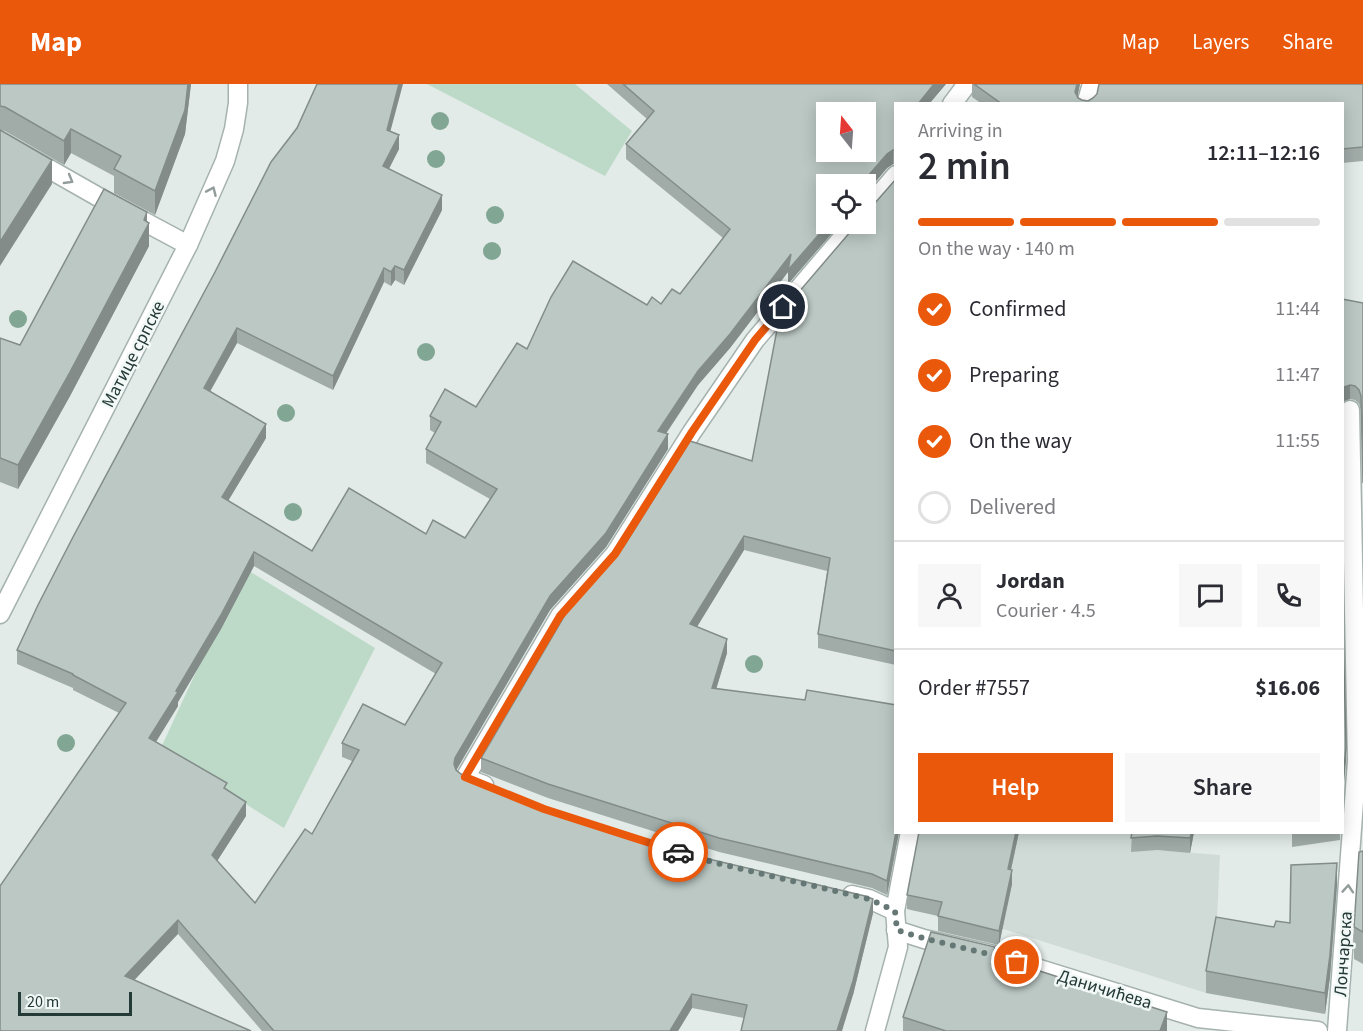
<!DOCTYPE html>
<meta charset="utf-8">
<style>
:root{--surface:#fff;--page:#f7f7f7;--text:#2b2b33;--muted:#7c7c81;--line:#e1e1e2;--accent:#ea580c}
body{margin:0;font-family:"Source Sans 3",sans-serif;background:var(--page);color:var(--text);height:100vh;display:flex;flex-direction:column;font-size:22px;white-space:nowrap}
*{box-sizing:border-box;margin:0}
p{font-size:20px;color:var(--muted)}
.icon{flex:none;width:33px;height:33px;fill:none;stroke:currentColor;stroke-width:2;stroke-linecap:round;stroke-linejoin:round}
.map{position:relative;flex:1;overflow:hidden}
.panel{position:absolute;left:894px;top:18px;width:450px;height:732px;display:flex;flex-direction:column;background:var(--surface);border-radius:0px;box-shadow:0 3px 15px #0003}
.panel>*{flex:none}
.needle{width:39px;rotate:343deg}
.fabs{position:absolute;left:816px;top:18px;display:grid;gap:12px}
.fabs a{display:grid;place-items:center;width:60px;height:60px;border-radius:0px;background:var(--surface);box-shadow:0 3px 15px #0003;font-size:30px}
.scale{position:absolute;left:18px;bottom:15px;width:114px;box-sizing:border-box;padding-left:6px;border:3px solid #243a37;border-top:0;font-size:16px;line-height:21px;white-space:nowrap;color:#243a37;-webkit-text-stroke:4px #f2f8f6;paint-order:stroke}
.pin{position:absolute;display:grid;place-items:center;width:51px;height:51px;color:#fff;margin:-26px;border:3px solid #fff;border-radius:50%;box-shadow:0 2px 6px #0007}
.courier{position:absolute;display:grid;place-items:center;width:60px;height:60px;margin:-30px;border:4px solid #ea580c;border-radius:50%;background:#fff;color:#222;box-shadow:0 2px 8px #0007}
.head em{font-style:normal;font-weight:600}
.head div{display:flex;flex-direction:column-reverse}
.head{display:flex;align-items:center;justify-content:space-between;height:102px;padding:0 24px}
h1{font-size:39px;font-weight:600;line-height:45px}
.bar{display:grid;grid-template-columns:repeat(4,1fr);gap:9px 6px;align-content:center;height:72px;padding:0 24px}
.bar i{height:8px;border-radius:4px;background:var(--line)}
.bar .on{background:var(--accent)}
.bar p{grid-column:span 4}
.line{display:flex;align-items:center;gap:15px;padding:0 24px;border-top:2px solid var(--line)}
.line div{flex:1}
.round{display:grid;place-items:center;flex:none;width:63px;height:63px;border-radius:0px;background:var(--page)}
ol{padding:0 24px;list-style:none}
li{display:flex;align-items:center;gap:18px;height:66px}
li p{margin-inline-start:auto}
li .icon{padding:6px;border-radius:50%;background:var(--accent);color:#fff;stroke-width:4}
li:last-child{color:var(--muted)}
li i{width:33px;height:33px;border:3px solid var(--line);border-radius:50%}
.primary-button{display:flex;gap:12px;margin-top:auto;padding:12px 24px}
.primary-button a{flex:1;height:69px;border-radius:0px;background:var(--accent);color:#fff;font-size:24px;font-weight:600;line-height:69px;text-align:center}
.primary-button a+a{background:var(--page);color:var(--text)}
header{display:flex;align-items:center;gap:36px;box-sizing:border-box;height:84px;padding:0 30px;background:var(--accent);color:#fff}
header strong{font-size:28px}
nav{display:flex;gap:33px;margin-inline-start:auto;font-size:21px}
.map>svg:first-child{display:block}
.built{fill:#d0dbd7}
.green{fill:#bddac8}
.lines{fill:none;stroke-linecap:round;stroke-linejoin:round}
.minor-casing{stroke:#a5b2af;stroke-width:21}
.minor{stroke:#fff;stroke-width:18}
.tree{fill:#81a694}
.wall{fill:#a1aca9;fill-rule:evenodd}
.shaded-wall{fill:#838c89}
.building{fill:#bbc8c4;stroke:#838c89;stroke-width:1.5;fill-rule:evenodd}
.oneway{stroke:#929c9b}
.done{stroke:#667875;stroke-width:6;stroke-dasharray:0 10.8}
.route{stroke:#ea580c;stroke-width:8}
.labels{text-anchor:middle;stroke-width:5;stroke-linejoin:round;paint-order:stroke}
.street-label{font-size:18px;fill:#243a37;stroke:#f2f8f6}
</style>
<header>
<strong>Map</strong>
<nav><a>Map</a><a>Layers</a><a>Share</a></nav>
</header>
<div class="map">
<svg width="1363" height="947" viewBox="0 0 1363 947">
<rect width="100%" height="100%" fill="#e2ebe8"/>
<polygon class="built" points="925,749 1160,749 1157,766 1220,771 1216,855 1206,909 1003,845 910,826"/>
<g class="green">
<polygon points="427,0 575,0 632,47 605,92"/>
<polygon points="244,484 375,564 284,744 160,666"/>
</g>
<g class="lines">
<defs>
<g id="minor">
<polyline points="952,20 967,0"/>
<polyline points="1086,20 1092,0"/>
<polyline points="0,57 102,115 188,161"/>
<polyline points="866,126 896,91"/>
<polyline points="0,530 188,161 225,77 234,45 238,19 238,0"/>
<polyline points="484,701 465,694 560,532 615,470 692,348 755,256 854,140"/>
<polyline points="852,811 869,815 895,827"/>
<polyline points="896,846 924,855 994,871 1198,934 1318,947"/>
<polyline points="875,947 898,863 895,827 910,748"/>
<polyline points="1337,947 1357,677 1350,326"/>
</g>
</defs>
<use href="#minor" class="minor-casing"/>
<use href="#minor" class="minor"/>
</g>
<g class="tree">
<circle cx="440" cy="37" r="9"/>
<circle cx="436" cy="75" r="9"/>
<circle cx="495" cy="131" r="9"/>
<circle cx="492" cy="167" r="9"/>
<circle cx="18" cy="235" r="9"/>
<circle cx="426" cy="268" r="9"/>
<circle cx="286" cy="329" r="9"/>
<circle cx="293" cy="428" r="9"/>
<circle cx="754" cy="580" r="9"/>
<circle cx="66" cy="659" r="9"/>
</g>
<g class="wall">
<polygon points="0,0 191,0 185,50 155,131 114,109 114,92 71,69 64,81 5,47 0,46"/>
<path d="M607 0H946L929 20H896V80H893L887 84 866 109V100H826V140H840L788 200V188L730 264 698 301 666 350 668 365 606 463 550 526 456 687 461 690 541 722 873 829 853 911 744 934 692 924 678 947H262L178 850 0 947 119 629 73 606V604L17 580V566L73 453 391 47 399 65 389 85 442 126 404 201 395 196 391 202 384 198 333 306 237 259 210 308 266 354 228 417 312 467 426 450 465 454 490 415 426 379V365L435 349 430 346V332L476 323 527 265 647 221 661 220 680 210 723 154 626 75V60L647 35ZM254 482 436 590 405 641 342 659V673L352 677 312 750 255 819 217 777 246 732 227 706 156 658 178 622V618L221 545Z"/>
<polygon points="972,0 1080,0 1077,12 1082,16 1088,17 1363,0 1363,77 1342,79 1342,20 982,20 972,13"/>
<polygon points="896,95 896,581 818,564 818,550 827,487 744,466 697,543 727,569 716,605 896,748 899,748 887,811 872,804 719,768 548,714 481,688 481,674 752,377 866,140 870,122 875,119"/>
<polygon points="147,138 149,162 70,312 18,405 0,398 0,254 20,261"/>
<polygon points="1342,215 1363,219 1361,326 1359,320 1355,316 1350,315 1344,317 1342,318"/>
<polygon points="1019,748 1011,786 1012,800 999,861 938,847 938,832 907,825 907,811"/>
<polygon points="1132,748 1194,748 1190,769 1157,766 1131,768"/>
<polygon points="1340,748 1340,756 1292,763 1292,749"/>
<polygon points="1363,767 1363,880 1354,875 1354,843"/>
<polygon points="1337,801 1330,893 1325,930 1206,909 1206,887 1274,843 1290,839"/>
<polygon points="995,873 1167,947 903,947 903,933"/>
</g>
<g class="shaded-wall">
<polygon points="188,0 191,0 185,50 155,131 155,107"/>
<polygon points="399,0 403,0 387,60 387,46"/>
<polygon points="934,0 946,0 929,20 918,20"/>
<polygon points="1077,0 1080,0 1076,20 1075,8"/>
<polygon points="71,45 71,69 64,81 64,57"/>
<polygon points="399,51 399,65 383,96 383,82"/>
<polygon points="893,66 893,80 887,84 866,109 866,100 861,100 887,70"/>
<polygon points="52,76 52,100 0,182 0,158"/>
<polygon points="442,111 442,126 404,201 404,186"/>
<polygon points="147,128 147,141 149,139 149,162 70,312 18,405 18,381 144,136"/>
<polygon points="828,140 840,140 788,200 788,188 730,264 698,301 658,361 658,347 698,287 791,170"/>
<polygon points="395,182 395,196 391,202 391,188"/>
<polygon points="384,184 384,198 333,306 333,292"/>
<polygon points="237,244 237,259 204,318 204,304"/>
<polygon points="1350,301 1350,315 1344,317 1342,318 1342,304 1344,303"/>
<polygon points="266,340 266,354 222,427 222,413"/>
<polygon points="668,350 668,365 606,463 550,526 455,688 454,680 455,674 550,512"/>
<polygon points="744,452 744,466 690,554 690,540"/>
<polygon points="254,468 254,482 221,545 178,618 178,622 149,669 149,654"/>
<polygon points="727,555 727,569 712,619 712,604"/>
<polygon points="1346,663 1346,677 1342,720 1342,706"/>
<polygon points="246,718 246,732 212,785 212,771"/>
<polygon points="896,748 899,748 887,811 887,797"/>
<polygon points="1016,748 1019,748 1008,799 1008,785"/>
<polygon points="1192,748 1194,748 1190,769 1190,754"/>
<polygon points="1337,779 1337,801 1330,893 1325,930 1325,909"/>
<polygon points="1012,786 1012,800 999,861 999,847"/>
<polygon points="873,815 873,829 853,911 842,947 837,947"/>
<polygon points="178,836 178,850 125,906 125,892"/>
<polygon points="692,910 692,924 678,947 670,947"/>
<polygon points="1167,928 1167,947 1160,947"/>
</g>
<g class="building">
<polygon points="0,0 188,0 185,26 155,107 114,85 121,72 71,45 64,57 5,23 0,22"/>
<path d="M317 0H399L387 46 399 51 383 82 442 111 404 186 395 182 391 188 384 184 333 292 237 244 204 304 266 340 222 413 312 467 349 404 426 450 433 436 465 454 497 405 426 365 441 338 430 332 445 305 476 323 517 259 527 265 551 213 573 177 647 221 652 213 661 220 672 205 680 210 730 145 626 60 654 27 623 0H934L918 20H896V66H893L887 70 861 100H826V140H828L788 186 791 170 730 250 698 287 658 347 668 350 606 449 550 512 455 674 454 680 456 686 461 690 541 722 713 776 865 812 873 815 853 897 837 947H741L747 921 692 910 670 947H274L178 836 125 892 251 947H0V802L126 619 73 591V590L17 566 38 521 73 453 215 188 271 78 297 44ZM826 28H866V68H826ZM254 468 442 579 405 641 363 620 342 659 359 666 312 750 305 745 255 819 212 771 246 718 224 704 227 699 149 654 178 608 176 607 221 531Z"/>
<polygon points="974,0 1077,0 1075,8 1078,14 1082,16 1088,17 1093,14 1097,10 1099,0 1363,0 1363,63 1342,65 1342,20 1002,20"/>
<polygon points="0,46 52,76 0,158"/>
<polygon points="896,95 896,567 818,550 830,474 744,452 690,540 727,555 712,604 805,616 807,606 896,621 896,748 887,797 872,790 719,754 548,700 481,674 569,524 624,462 690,357 752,377 780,230 857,140 866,140 866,123 870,122 875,119"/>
<polygon points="104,105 147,128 144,136 149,139 70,288 18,381 0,374 0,254 20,261"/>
<polygon points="1342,215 1363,219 1363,399 1361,312 1359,306 1355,302 1350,301 1344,303 1342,304"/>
<polygon points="1342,500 1346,663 1342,706"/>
<polygon points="919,748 1016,748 1008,785 1012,786 999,847 938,832 942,818 907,811"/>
<polygon points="1132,748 1192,748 1190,754 1157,752 1131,754"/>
<polygon points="1363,767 1363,848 1354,843 1359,768"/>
<polygon points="1337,779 1330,871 1325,909 1206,887 1216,833 1274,843 1276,837 1290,839 1291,781"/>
<polygon points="931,848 995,863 993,872 1167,928 1160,947 946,947 903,933"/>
</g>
<defs><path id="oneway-chevron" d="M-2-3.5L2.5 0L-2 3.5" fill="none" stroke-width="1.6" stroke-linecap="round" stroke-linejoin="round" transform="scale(1.5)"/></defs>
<g class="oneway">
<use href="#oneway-chevron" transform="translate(69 96) rotate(30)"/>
<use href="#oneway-chevron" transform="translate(212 107) rotate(-66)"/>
<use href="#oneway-chevron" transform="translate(1348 805) rotate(-86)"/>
</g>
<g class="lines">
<path class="done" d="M678 768 716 779 869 815 895 827 897 846C936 859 977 866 1017 878"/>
<polyline class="route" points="678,768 544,725 465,693 560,532 615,470 692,348 755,256 783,223"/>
</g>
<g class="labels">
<g class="street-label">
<text transform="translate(133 270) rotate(-63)" y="6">Матице српске</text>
<text transform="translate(1343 870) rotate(-86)" y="6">Лончарска</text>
<text transform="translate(1105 905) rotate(17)" y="6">Даничићева</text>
</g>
</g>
</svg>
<div class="fabs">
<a><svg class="needle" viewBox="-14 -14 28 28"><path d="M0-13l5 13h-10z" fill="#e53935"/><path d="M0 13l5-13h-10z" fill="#7c7c81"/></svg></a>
<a><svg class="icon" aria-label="locate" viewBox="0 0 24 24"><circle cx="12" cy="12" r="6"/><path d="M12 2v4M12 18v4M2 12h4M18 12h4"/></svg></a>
</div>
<div class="scale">20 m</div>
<div class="pin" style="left:1017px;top:878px;background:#ea580c"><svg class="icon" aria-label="bag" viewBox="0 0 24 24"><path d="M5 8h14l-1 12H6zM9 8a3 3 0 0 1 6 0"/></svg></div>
<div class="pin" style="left:783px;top:223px;background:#1f2937"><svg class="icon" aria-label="home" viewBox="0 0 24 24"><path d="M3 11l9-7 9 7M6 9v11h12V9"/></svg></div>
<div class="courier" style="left:678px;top:768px"><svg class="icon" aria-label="car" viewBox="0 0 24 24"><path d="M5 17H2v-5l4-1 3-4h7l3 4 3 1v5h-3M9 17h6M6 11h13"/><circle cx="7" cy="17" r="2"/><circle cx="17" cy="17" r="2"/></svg></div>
<section class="panel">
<div class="head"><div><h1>2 min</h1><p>Arriving in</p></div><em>12:11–12:16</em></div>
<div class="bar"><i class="on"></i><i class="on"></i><i class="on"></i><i></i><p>On the way · 140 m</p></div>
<ol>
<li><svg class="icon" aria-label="check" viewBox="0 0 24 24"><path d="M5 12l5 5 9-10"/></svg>Confirmed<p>11:44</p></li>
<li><svg class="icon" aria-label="check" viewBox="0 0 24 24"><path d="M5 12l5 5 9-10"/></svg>Preparing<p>11:47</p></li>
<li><svg class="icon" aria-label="check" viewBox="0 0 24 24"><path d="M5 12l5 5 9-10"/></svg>On the way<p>11:55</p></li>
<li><i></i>Delivered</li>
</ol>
<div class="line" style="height:108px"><a class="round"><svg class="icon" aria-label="person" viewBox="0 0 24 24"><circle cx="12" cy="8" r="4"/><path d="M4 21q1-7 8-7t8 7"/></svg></a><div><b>Jordan</b><p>Courier · 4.5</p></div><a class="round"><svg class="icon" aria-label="chat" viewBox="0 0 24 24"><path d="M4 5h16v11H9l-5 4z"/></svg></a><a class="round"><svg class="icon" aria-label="phone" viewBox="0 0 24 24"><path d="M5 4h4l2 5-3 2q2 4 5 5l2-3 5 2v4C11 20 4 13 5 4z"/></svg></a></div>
<div class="line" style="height:78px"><div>Order #7557</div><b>$16.06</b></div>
<div class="primary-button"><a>Help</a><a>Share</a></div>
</section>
</div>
